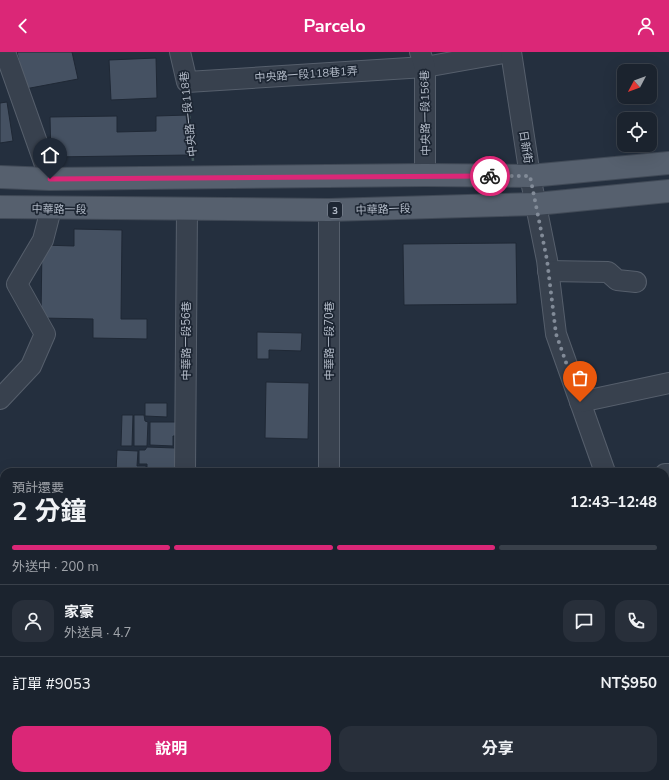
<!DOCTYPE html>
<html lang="zh-TW">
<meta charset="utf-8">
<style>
:root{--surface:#1b232e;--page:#282f3a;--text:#f1f3f6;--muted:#a0a4aa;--line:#39404a;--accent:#db2777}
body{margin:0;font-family:"Nunito Sans","Noto Sans TC",sans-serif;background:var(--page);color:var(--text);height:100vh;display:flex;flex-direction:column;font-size:15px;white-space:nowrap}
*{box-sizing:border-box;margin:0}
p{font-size:13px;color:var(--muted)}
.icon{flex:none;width:22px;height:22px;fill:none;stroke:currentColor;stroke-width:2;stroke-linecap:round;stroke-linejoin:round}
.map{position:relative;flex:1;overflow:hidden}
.panel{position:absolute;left:0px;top:416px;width:669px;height:312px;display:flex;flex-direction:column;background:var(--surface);border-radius:12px 12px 0 0;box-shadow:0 4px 16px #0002,0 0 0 1px var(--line)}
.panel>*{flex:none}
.needle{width:26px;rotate:229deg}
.tools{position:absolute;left:617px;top:12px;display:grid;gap:8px}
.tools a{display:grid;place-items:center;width:40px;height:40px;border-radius:8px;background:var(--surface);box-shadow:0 4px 16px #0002,0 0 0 1px var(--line);font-size:20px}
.pin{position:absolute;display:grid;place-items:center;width:34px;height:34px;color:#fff;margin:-41px -17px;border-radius:50% 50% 50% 0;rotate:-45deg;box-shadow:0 0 4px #0007}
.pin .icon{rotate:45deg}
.courier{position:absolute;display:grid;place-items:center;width:40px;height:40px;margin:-20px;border:3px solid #db2777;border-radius:50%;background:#fff;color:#222;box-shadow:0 1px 5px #0007}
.headline em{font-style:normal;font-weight:700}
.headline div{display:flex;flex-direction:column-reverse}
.headline{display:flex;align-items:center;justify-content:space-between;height:68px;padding:0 12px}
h1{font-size:26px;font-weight:700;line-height:30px}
.bar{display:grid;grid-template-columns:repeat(4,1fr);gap:6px 4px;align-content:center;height:48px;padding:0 12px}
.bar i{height:5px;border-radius:3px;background:var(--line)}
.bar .selected{background:var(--accent)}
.bar p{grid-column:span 4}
.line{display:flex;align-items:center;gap:10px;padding:0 12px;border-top:1px solid var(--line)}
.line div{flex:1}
.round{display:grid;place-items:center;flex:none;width:42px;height:42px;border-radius:12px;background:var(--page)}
.action{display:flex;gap:8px;margin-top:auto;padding:8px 12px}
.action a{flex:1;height:46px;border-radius:12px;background:var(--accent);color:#fff;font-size:16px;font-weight:700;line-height:46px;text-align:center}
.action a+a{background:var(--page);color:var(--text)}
header{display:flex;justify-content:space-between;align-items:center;height:52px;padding:0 12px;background:var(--accent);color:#fff;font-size:18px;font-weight:700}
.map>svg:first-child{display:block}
.building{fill:#455162;stroke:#1f2835}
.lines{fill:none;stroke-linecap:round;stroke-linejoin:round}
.minor-casing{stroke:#565f6c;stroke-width:22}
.major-casing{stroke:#414a57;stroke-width:24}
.path{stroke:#44595c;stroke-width:2.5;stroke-dasharray:3 3;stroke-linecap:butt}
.minor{stroke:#38414e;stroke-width:20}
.major{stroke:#56606e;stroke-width:22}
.done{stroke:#828b98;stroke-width:4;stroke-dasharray:0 7.2}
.route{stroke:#db2777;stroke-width:5}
.labels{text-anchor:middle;stroke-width:3.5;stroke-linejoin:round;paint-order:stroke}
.shield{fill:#1d2633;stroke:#878f9c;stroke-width:1}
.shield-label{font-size:10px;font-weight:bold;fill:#b4bcc9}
.street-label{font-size:11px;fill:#b4bcc9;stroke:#1d2633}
</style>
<header><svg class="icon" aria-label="back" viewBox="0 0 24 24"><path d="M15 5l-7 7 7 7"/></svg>Parcelo<svg class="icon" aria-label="person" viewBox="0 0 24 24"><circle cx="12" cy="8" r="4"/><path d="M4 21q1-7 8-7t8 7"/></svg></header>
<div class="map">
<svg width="669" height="728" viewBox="0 0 669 728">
<rect width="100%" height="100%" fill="#242f3e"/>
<g class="building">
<polygon points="17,0 72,0 78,27 25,37"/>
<polygon points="156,6 157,46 111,48 109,8"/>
<polygon points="7,50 13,89 0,91 0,51"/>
<polygon points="188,63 189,103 51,105 50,65 117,64 117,80 156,79 156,64"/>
<polygon points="74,177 122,178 121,267 147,267 147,287 93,286 93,267 41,266 42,193 74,194"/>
<polygon points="516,191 517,252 404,253 403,192"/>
<polygon points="257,280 302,281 301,299 269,298 269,307 257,307"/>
<polygon points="266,330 309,331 308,387 265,386"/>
<polygon points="145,351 167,351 167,365 145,364"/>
<polygon points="122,363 133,363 132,394 121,394"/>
<polygon points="134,363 144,363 145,369 148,370 147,394 134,394"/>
<polygon points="150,370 179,370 178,384 173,384 173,394 150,393"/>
<polygon points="147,395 175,396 176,417 147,417 147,412 139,412 139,398 145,398"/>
<polygon points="117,398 138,399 137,414 146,414 146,420 116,420"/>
<rect x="146" y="418" width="32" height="2"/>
<rect x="0" y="520" width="4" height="44"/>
<rect x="0" y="567" width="4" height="52"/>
<rect x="0" y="647" width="4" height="54"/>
<polygon points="0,703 4,703 4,724 39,724 39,728 0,728"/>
<polygon points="69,724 84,724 84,728 68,728"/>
<rect x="110" y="724" width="60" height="4"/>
<polygon points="192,724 214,724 213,728 192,728"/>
</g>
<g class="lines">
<defs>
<g id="minor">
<polyline points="5,0 50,127"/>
<polyline points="180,0 187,30 425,15 509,0"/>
<polyline points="420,0 425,15 425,123"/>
<polyline points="511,0 530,124 547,208 556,282 605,420"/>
<polyline points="548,219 608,220 617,228 636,230"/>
<polyline points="0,347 31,314 45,282 17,232 43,188 51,157"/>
<polyline points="580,350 669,331"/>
<polyline points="185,420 187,158"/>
<polyline points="329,420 329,158"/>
<polyline points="665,422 669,422"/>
<polyline points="665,588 669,588"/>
<polyline points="0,630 4,630"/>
<polyline points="665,630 669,634"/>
<polyline points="665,671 669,683"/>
<polyline points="48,724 48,728"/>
</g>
<g id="major">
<polyline points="0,125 50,127 425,123 530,124 669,111"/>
<polyline points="0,155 329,158 536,152 669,139"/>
</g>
</defs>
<use href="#minor" class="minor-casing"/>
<use href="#major" class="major-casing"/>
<polyline class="path" points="188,46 193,109"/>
<use href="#minor" class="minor"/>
<use href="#major" class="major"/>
</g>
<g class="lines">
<polyline class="done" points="490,124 530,124 547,208 556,282 580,350"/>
<polyline class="route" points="50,127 490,124"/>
</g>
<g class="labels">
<rect class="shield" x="328" y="150" width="14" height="16" rx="3"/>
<g class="shield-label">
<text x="335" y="162">3</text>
</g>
<g class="street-label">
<text transform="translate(306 22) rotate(-4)" y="4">中央路一段118巷1弄</text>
<text transform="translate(425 61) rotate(-91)" y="4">中央路一段156巷</text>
<text transform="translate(188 62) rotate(-96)" y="4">中央路一段118巷</text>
<text transform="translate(526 95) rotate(81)" y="4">日新街</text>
<text transform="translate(59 157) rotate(1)" y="4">中華路一段</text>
<text transform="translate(383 157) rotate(-2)" y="4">中華路一段</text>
<text transform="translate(186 289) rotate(-90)" y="4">中華路一段56巷</text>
<text transform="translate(329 289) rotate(-90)" y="4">中華路一段70巷</text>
</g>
</g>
</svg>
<div class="tools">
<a><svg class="needle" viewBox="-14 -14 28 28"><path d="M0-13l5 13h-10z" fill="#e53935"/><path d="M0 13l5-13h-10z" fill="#a0a4aa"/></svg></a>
<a><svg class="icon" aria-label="locate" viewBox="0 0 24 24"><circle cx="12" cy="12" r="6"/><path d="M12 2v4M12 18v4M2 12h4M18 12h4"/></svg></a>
</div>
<div class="pin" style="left:580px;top:350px;background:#ea580c"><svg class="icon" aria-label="bag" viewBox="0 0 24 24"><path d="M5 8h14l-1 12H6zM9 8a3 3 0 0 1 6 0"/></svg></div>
<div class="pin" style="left:50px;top:127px;background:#1f2937"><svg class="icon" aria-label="home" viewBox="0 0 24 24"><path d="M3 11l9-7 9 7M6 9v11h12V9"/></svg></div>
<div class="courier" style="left:490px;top:124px"><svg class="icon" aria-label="bike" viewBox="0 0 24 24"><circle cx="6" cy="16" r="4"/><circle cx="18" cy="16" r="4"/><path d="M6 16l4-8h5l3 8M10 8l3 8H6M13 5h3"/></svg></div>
<section class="panel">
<div class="headline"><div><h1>2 分鐘</h1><p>預計還要</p></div><em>12:43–12:48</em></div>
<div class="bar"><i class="selected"></i><i class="selected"></i><i class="selected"></i><i></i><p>外送中 · 200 m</p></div>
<div class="line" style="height:72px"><a class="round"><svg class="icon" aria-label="person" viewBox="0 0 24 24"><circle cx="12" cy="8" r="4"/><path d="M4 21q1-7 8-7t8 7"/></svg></a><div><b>家豪</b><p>外送員 · 4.7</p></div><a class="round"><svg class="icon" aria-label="chat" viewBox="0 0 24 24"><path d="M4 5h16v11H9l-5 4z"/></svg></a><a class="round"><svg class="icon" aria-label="phone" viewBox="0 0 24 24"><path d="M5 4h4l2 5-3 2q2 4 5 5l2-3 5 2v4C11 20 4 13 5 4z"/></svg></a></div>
<div class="line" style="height:52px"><div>訂單 #9053</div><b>NT$950</b></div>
<div class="action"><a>說明</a><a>分享</a></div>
</section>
</div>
